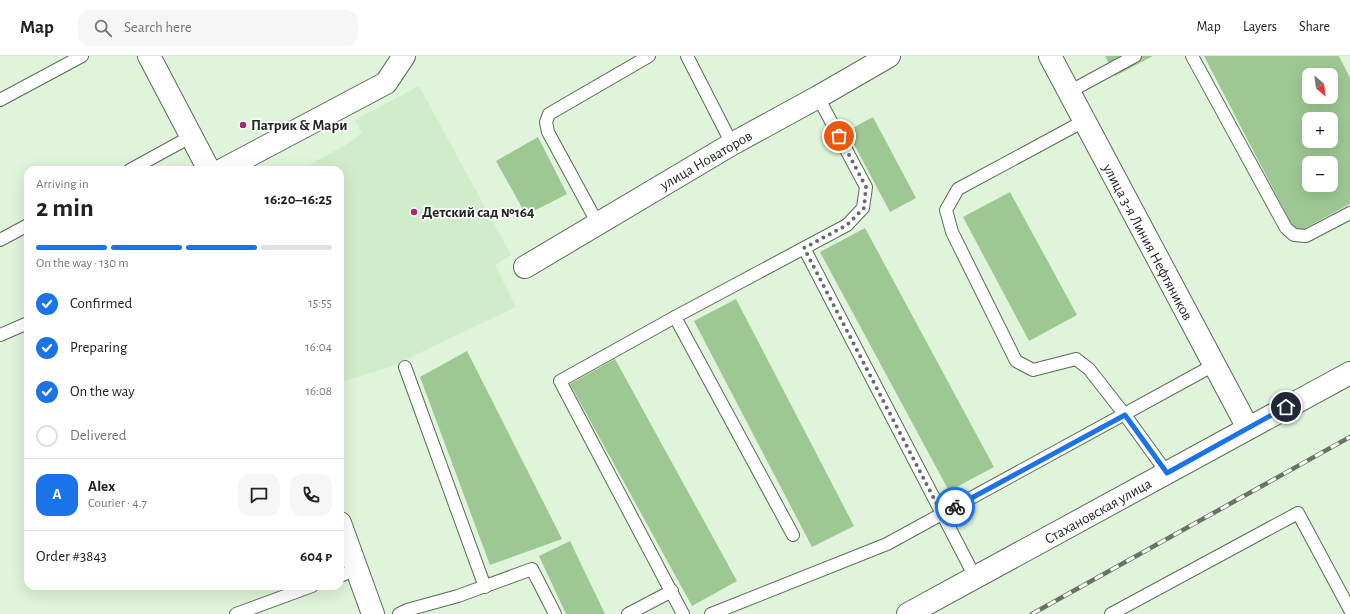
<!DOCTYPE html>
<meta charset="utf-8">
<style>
:root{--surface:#fff;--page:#f6f6f6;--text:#222;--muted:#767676;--line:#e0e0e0;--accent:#1a73e8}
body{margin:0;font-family:"Alegreya Sans",sans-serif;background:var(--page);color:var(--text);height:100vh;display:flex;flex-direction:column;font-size:15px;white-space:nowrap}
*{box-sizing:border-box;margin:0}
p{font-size:13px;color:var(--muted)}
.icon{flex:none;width:22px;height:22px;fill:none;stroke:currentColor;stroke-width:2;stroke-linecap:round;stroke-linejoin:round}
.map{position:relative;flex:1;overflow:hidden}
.sheet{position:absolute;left:24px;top:110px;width:320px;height:424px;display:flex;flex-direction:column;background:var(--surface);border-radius:12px;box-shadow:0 4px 16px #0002}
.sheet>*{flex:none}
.needle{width:26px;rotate:152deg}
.buttons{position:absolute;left:1302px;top:12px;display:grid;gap:8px}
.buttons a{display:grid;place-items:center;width:36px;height:36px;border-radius:8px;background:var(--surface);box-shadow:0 4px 16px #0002;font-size:20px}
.pin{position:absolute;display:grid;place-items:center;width:34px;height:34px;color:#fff;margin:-17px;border:2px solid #fff;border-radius:50%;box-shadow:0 1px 4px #0007}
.courier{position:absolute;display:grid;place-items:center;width:40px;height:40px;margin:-20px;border:3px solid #1a73e8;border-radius:50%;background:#fff;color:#222;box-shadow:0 1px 5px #0007}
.summary em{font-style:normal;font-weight:700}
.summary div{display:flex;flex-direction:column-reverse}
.summary{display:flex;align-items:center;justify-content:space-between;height:68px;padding:0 12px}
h1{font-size:26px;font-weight:700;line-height:30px}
.bar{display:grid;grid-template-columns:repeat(4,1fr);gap:6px 4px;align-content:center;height:48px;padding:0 12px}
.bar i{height:5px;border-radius:3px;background:var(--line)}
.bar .current{background:var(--accent)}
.bar p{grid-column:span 4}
.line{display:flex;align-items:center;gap:10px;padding:0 12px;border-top:1px solid var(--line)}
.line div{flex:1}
.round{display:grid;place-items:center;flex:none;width:42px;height:42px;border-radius:12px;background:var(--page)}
ol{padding:0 12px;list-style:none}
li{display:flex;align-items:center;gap:12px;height:44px}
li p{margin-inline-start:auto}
li .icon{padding:4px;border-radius:50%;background:var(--accent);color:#fff;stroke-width:4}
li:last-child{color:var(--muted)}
li i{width:22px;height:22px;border:2px solid var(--line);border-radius:50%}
header{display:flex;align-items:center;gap:24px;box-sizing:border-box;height:56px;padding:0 20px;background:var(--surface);border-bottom:1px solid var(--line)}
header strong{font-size:19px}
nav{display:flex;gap:22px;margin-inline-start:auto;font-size:14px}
.search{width:280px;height:36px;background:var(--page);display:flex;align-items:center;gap:10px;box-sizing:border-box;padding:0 14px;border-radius:12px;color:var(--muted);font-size:15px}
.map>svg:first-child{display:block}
.built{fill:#d1eccb}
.green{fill:#9ec893;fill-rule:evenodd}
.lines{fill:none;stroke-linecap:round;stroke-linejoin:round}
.service-casing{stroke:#5a6c55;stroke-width:14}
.minor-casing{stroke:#5a6c55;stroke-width:24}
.tertiary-casing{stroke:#5a6c55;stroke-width:24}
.service{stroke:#fff;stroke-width:12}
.minor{stroke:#fff;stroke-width:22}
.tertiary{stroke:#fff;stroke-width:22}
.rail-casing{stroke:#677464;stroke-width:4.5}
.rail{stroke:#fff;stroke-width:3;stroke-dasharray:9;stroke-linecap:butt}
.done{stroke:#636f60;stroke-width:4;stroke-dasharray:0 7.2}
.route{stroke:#1a73e8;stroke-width:5}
.poi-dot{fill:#a92774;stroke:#fff;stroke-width:1.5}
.labels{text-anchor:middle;stroke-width:3.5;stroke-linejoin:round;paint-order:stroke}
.poi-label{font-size:15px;font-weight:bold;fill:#20281e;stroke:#fff;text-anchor:start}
.street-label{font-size:15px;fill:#20281e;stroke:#fff}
</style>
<header>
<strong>Map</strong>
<div class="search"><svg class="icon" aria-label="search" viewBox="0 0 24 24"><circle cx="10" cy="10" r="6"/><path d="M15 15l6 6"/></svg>Search here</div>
<nav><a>Map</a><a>Layers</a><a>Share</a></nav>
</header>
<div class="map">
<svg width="1350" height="558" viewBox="0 0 1350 558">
<rect width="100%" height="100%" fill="#dff4da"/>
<polygon class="built" points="419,30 511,199 495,209 516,251 392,310 340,327 340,114 299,114 344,90 362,77 355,64"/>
<g class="green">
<polygon points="1105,0 1153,0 1115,20"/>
<path d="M1204 0H1339L1350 22V148L1296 177ZM1309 19H1331V41H1309ZM1309 63H1331V85H1309ZM1309 107H1331V129H1309Z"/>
<polygon points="873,61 916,142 890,156 847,75"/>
<polygon points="538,81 567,138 526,159 496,105"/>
<polygon points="1010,136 1077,259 1029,285 963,161"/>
<polygon points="865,172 994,411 949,435 820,196"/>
<polygon points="736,243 854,470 812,491 694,265"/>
<polygon points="467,295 562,483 490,509 420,321"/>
<polygon points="615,303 737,525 692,550 570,328"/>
<polygon points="570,485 605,558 566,558 539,500"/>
</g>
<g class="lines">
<defs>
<g id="service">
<polyline points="687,0 732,88"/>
<polyline points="1192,0 1286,172 1294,179 1306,180 1350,157"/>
<polyline points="1069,36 1135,0"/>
<polyline points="0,44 82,0"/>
<polyline points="1084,65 958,133 946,154 952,176 1016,305 1033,314 1076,303 1089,313 1125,359 1167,417"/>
<polyline points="130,114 192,80"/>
<polyline points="598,168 548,76 546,66 549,58 649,0"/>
<polyline points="0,184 28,169"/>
<polyline points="804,192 975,521"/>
<polyline points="675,261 793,479"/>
<polyline points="0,279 28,267"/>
<polyline points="405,311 485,531"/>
<polyline points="340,520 357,513"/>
<polyline points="236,558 312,530"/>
<polyline points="399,558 407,554 458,540 532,513 555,558"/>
<polyline points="628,558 672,535"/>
<polyline points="683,558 560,325 675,261 847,169 863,152 866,131 818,41"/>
<polyline points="711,558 887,488 1214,309"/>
<polyline points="1111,558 1298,457 1350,554"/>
</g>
<g id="minor">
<polyline points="1050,0 1248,372"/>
<polyline points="222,114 386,27 404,0"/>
<polyline points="525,211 732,88 818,41 889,0"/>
</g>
<g id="tertiary">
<polyline points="149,0 209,114"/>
<polyline points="340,467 373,558"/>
<polyline points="908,558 1350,317"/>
</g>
</defs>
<use href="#service" class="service-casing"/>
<use href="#minor" class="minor-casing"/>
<use href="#tertiary" class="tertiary-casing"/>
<use href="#service" class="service"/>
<use href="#minor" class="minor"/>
<use href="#tertiary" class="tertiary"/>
<defs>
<polyline id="rail" points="1032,558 1350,381"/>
</defs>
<use href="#rail" class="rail-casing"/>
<use href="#rail" class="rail"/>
</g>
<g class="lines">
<polyline class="done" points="839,80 866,131 864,152 847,169 804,192 942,458 955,451"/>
<polyline class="route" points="955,451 1125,359 1167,417 1286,351"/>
</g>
<g class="poi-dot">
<circle cx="243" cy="69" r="4"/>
<circle cx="414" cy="156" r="4"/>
</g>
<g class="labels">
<g class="poi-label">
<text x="251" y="74">Патрик &amp; Мари</text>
<text x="422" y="161">Детский сад №164</text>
</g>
<g class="street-label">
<text transform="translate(706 104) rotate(-30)" y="5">улица Новаторов</text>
<text transform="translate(1148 186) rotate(62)" y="5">улица 3-я Линия Нефтяников</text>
<text transform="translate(1098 455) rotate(-29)" y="5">Стахановская улица</text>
</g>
</g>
</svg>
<div class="buttons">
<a><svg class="needle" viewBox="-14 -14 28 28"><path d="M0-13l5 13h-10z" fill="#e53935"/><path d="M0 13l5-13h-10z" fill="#767676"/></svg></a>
<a>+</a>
<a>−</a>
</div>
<div class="pin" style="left:839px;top:80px;background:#ea580c"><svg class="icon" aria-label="bag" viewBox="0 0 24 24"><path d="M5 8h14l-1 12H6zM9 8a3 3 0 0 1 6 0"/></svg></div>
<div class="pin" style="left:1286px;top:351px;background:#1f2937"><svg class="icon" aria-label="home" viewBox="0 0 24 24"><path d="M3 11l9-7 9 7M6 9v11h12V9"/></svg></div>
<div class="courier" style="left:955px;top:451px"><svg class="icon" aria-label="bike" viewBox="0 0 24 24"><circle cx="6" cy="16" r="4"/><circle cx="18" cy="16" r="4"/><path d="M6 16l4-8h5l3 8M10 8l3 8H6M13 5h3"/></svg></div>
<section class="sheet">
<div class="summary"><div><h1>2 min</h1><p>Arriving in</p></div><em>16:20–16:25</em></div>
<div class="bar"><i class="current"></i><i class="current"></i><i class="current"></i><i></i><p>On the way · 130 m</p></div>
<ol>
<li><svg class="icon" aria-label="check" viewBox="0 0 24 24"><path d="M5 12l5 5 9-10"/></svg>Confirmed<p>15:55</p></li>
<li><svg class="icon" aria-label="check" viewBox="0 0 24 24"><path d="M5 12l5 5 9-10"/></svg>Preparing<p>16:04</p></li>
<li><svg class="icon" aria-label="check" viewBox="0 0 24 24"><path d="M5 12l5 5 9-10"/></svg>On the way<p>16:08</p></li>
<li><i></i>Delivered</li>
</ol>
<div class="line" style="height:72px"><b class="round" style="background:var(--accent);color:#fff">A</b><div><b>Alex</b><p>Courier · 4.7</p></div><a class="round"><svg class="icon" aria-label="chat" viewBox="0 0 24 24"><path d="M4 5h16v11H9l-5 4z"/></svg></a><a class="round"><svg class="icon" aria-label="phone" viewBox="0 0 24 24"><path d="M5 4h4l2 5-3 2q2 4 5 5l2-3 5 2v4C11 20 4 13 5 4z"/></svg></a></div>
<div class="line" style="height:52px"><div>Order #3843</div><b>604 ₽</b></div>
</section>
</div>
